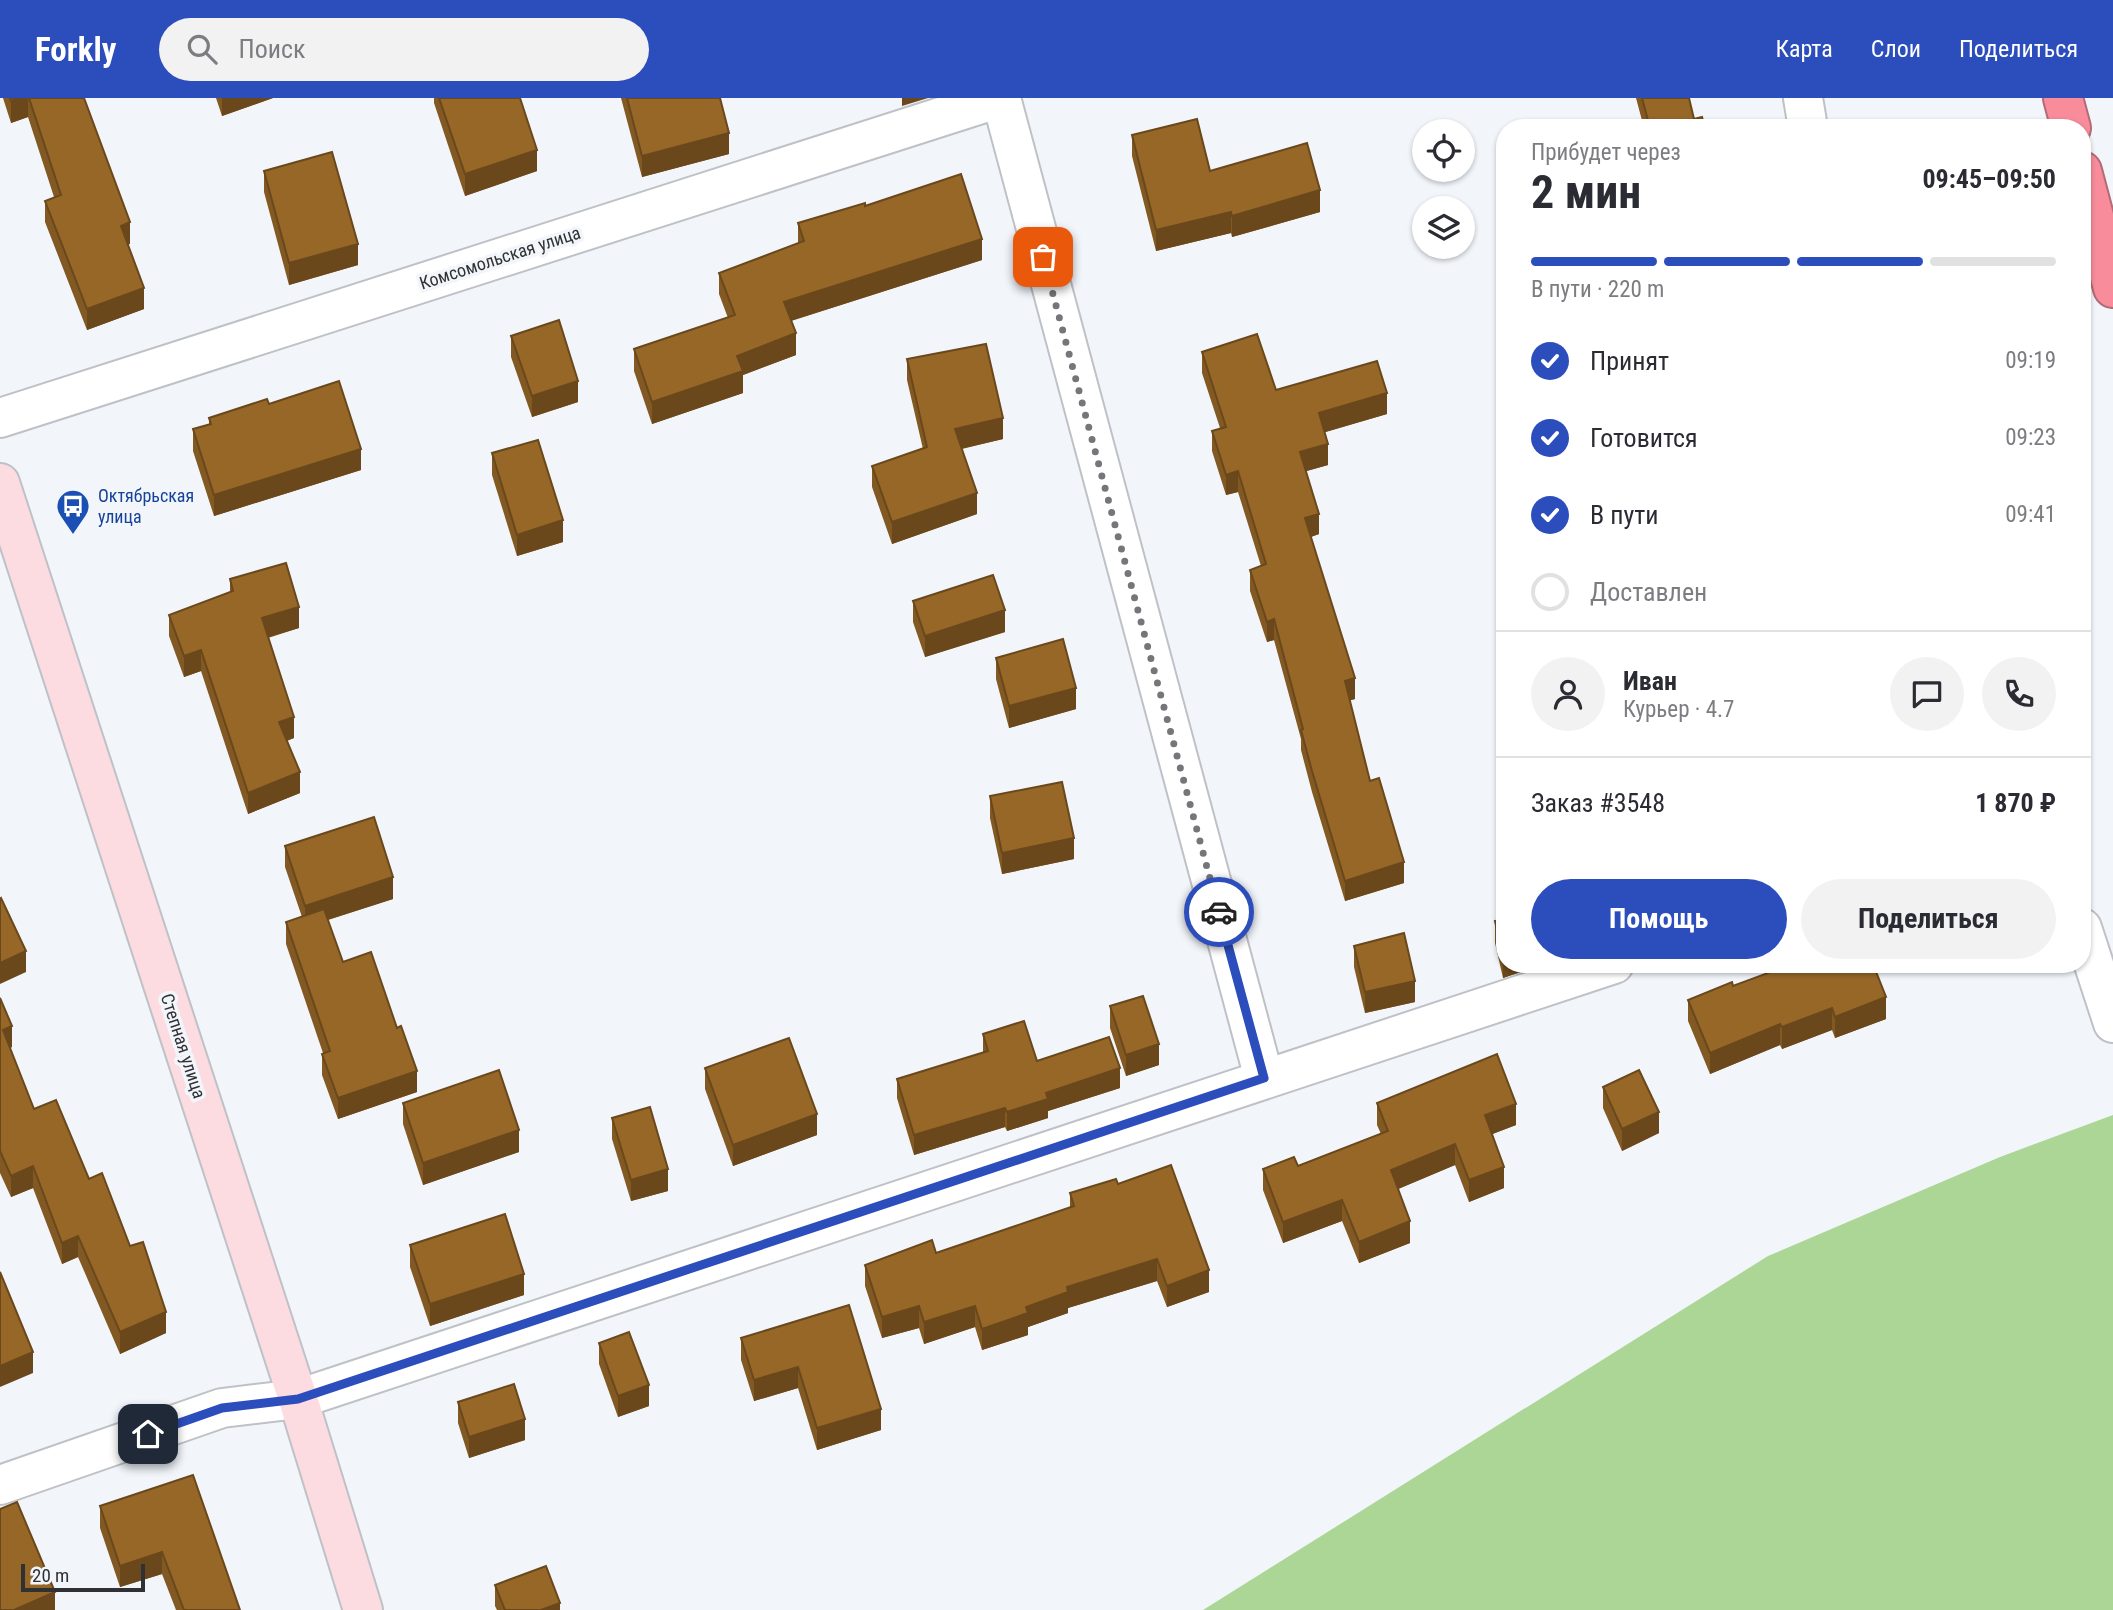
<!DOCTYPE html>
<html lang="ru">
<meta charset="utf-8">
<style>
:root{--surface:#fff;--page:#f2f2f3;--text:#2b2b33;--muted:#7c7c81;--line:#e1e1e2;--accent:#2c4dbc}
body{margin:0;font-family:"Roboto Condensed",sans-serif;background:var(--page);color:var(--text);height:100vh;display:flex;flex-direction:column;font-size:26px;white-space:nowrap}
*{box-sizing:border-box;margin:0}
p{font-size:23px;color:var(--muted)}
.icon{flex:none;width:38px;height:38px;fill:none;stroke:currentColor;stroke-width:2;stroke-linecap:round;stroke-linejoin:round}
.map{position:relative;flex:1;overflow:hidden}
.details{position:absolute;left:1496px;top:21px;width:595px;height:854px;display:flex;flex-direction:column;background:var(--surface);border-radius:28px;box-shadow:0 2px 5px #0004}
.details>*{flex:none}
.fabs{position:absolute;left:1412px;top:21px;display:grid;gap:14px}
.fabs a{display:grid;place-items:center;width:63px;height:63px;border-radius:50%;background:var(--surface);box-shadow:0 2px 5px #0004;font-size:35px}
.scale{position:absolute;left:21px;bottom:18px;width:124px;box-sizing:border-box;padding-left:7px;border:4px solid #303133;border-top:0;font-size:19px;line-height:24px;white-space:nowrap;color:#303133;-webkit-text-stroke:5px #f2f6fb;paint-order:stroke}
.pin{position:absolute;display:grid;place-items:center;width:60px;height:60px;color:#fff;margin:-30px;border-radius:14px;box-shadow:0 4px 10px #0006}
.courier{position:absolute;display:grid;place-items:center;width:70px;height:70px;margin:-35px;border:5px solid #2c4dbc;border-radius:50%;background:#fff;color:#222;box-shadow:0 2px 9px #0007}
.overview em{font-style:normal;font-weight:700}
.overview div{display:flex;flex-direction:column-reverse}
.overview{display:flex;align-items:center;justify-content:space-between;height:119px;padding:0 35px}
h1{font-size:46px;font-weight:700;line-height:52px}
.bar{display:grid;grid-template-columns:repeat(4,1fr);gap:10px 7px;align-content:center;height:84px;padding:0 35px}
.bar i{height:9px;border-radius:5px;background:var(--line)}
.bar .current{background:var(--accent)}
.bar p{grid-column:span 4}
.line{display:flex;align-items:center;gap:18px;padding:0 35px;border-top:2px solid var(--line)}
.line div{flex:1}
.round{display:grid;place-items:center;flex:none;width:74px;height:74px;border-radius:37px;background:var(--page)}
ol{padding:0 35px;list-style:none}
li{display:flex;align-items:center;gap:21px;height:77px}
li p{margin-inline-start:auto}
li .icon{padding:7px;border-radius:50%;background:var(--accent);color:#fff;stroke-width:4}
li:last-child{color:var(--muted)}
li i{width:38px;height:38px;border:4px solid var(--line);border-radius:50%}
.action{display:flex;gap:14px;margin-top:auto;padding:14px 35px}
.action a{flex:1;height:80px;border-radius:42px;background:var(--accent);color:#fff;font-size:28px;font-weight:700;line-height:80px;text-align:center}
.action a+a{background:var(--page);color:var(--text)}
header{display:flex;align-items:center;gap:42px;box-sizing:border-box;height:98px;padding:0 35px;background:var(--accent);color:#fff}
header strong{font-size:33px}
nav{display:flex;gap:38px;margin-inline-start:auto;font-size:24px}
.search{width:490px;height:63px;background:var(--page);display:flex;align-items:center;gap:18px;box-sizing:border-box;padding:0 24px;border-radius:38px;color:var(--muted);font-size:26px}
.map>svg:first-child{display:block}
.green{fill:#abd695}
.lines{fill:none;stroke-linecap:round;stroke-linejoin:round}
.street-casing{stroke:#bec1c6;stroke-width:42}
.secondary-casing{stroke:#bec1c6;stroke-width:42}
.highway-casing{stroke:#b26c77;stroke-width:42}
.street{stroke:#fff;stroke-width:38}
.secondary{stroke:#fddce1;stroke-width:38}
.highway{stroke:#f88c9b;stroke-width:38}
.wall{fill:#825922}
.shaded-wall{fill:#6a481c}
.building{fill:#976728;stroke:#6a481c;stroke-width:2}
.done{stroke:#747679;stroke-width:7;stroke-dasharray:0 12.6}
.route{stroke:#2c4dbc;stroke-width:9}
.labels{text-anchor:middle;stroke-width:7;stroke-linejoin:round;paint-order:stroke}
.street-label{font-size:18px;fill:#303133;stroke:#f2f6fb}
.transit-label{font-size:18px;fill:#164399;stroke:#f2f6fb;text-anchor:start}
</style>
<header>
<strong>Forkly</strong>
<div class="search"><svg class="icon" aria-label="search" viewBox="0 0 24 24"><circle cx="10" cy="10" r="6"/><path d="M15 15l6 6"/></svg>Поиск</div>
<nav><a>Карта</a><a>Слои</a><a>Поделиться</a></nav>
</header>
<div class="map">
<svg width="2113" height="1512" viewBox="0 0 2113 1512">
<rect width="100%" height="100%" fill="#f2f6fb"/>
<polygon class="green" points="2113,1017 2113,1512 1203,1512 1768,1158 2000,1059"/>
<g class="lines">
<defs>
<g id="street">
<polyline points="1001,0 1264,980"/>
<polyline points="1803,0 1808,30"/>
<polyline points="0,320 1000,0"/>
<polyline points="2082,830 2113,925"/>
<polyline points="0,1387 222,1310 298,1301 1614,866"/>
</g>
<polyline id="secondary" points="0,385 298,1301 363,1512"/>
<g id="highway">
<polyline points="2063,0 2071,30"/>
<polyline points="2082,73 2113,190"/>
</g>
</defs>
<use href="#street" class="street-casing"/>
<use href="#secondary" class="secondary-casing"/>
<use href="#highway" class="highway-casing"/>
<use href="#street" class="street"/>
<use href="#secondary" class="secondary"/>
<use href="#highway" class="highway"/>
</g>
<g class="wall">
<polygon points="3,0 84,0 130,146 128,146 144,211 87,232 45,124 45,103 54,99 28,19 11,25"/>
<polygon points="216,0 273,0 222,18"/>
<polygon points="434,0 520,0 537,73 465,98 434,5"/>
<polygon points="621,0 720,0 729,56 642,79"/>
<polygon points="1636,0 1689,0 1694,21 1705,30 1644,30"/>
<polygon points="1132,37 1210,73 1320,114 1232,139 1231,135 1156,153 1132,58"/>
<polygon points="264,73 358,167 289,187 264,94"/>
<polygon points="865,108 982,162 791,223 796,257 743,277 743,295 652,326 634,273 634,251 728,220 719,196 719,175 798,145 798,125"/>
<polygon points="511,238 578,304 532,319 511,259"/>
<polygon points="1202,254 1276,292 1387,316 1325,334 1328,367 1306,373 1319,436 1311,439 1355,601 1350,602 1370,683 1404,785 1345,803 1312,694 1301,652 1301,641 1274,542 1267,544 1250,493 1250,472 1261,468 1238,394 1226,397 1212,353 1212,333 1220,330 1202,275"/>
<polygon points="907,261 1003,341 962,351 977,416 892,446 872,389 872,368 923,351 907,282"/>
<polygon points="209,320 361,372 214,418 193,353 193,331 209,326"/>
<polygon points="492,355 563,444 517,458 492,377"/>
<polygon points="230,481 299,530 268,540 294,640 287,643 300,695 248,716 201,573 184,579 169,538 169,517 230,494"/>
<polygon points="913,503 1005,534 925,559 913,524"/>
<polygon points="996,560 1076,611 1009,630 996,581"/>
<polygon points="990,698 1074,761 1002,776 990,720"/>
<polygon points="285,748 393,801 328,822 343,864 417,994 338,1021 322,977 322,956 323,955 286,846 286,824 302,819 285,769"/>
<polygon points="1495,823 1505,866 1544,866 1503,880 1495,845"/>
<polygon points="1354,848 1415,904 1365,915 1354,869"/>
<polygon points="1733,888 1886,921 1835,940 1832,932 1782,951 1780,947 1710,976 1688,923 1688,902"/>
<polygon points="0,900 12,949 10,950 34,1011 89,1081 130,1148 166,1235 120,1256 78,1159 62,1166 33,1090 11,1099 0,1075"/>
<polygon points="1110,908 1159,967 1126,978 1110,930"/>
<polygon points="983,936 1037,963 1120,990 1048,1013 1048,1020 1007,1033 1005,1029 914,1057 897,1000 897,981 983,955"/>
<polygon points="705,970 817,1037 733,1068 705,991"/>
<polygon points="1603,989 1659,1035 1622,1053 1603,1010"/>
<polygon points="403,1005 519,1054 423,1087 403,1026"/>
<polygon points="1377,1005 1516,1027 1492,1036 1504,1090 1469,1104 1455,1067 1398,1091 1410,1145 1359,1165 1342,1123 1283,1145 1263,1092 1263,1071 1298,1068 1381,1036 1377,1027"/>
<polygon points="612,1020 668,1093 631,1103 612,1041"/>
<polygon points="1118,1086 1209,1194 1167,1209 1157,1183 1068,1210 1068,1215 1028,1229 1028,1237 982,1252 975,1229 924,1246 919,1230 882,1240 865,1188 865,1167 936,1155 1070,1109 1070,1095"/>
<polygon points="410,1147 524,1197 430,1228 410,1169"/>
<polygon points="849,1207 881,1332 817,1352 798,1290 754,1303 741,1262 741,1240"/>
<polygon points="599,1245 649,1308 618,1319 599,1266"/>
<polygon points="458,1304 525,1342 469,1360 458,1325"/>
<polygon points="100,1408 240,1512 176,1512 162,1476 120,1489 100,1430"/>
<polygon points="495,1487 560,1512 497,1512 495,1508"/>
</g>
<g class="shaded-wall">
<polygon points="21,0 28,0 28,19 11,25 11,3"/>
<polygon points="222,0 273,0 222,18"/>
<polygon points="902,0 928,0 902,8"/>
<polygon points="729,35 729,56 642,79 642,58"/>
<polygon points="537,52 537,73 465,98 465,76"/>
<polygon points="1320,92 1320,114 1232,139 1232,118"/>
<polygon points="1231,114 1231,135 1156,153 1156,132"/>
<polygon points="130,124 130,146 121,149 121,128"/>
<polygon points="982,141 982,162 784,225 784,204"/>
<polygon points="358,146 358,167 289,187 289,165"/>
<polygon points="144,190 144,211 87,232 87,211"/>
<polygon points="796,235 796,257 743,277 743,295 652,326 652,304 737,258"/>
<polygon points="578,283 578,304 532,319 532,298"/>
<polygon points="1387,295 1387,316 1319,336 1319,315"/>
<polygon points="1003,320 1003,341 955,352 955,331"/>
<polygon points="1328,346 1328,367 1300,375 1300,354"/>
<polygon points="361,351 361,372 214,418 214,397"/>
<polygon points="1238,373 1238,394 1226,397 1226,377"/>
<polygon points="977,395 977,416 892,446 892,424"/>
<polygon points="1319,416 1319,436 1305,441 1305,420"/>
<polygon points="563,422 563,444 517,458 517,437"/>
<polygon points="299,509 299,530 262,541 262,520"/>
<polygon points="1005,512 1005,534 925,559 925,538"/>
<polygon points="1274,521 1274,542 1267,544 1267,524"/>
<polygon points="201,552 201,573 184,579 184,558"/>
<polygon points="1355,580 1355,601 1345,604 1345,583"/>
<polygon points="1076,590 1076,611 1009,630 1009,608"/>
<polygon points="294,619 294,640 279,645 279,624"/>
<polygon points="300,674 300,695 248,716 248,695"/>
<polygon points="1074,740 1074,761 1002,776 1002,755"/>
<polygon points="1404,764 1404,785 1345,803 1345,783"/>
<polygon points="393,779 393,801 305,829 305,808"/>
<polygon points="26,853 26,874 0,886 0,865"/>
<polygon points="1503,858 1505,858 1505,866 1544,866 1503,880"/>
<polygon points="1415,883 1415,904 1365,915 1365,894"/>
<polygon points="1886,899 1886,921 1835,940 1835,919"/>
<polygon points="1832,910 1832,932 1782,951 1782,929"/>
<polygon points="1780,926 1780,947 1710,976 1710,955"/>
<polygon points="12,928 12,949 3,953 3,932"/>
<polygon points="1159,946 1159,967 1126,978 1126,957"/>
<polygon points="1120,970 1120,990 1048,1013 1048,1020 1007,1033 1007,1014 1046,995"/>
<polygon points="417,973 417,994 338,1021 338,1000"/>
<polygon points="1516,1006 1516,1027 1485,1039 1485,1017"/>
<polygon points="1005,1010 1005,1029 914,1057 914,1037"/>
<polygon points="1659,1014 1659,1035 1622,1053 1622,1031"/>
<polygon points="817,1016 817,1037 733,1068 733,1047"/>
<polygon points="519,1032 519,1054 423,1087 423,1065"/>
<polygon points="1455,1046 1455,1067 1391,1094 1391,1072"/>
<polygon points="33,1068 33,1090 11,1099 11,1078"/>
<polygon points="1504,1069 1504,1090 1469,1104 1469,1082"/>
<polygon points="668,1071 668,1093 631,1103 631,1082"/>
<polygon points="1342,1102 1342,1123 1283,1145 1283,1124"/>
<polygon points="1410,1123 1410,1145 1359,1165 1359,1144"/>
<polygon points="78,1138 78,1159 62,1166 62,1145"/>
<polygon points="1157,1161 1157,1183 1068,1210 1068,1215 1028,1229 1028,1237 982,1252 982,1231 1067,1189"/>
<polygon points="1209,1172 1209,1194 1167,1209 1167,1188"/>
<polygon points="524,1176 524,1197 430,1228 430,1206"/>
<polygon points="919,1208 919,1230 882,1240 882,1219"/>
<polygon points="975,1208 975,1229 924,1246 924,1224"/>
<polygon points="166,1214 166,1235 120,1256 120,1234"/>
<polygon points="33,1254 33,1275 0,1289 0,1268"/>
<polygon points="798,1269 798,1290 754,1303 754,1282"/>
<polygon points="649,1287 649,1308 618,1319 618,1298"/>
<polygon points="881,1311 881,1332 817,1352 817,1330"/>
<polygon points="525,1321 525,1342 469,1360 469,1339"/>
<polygon points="162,1454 162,1476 120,1489 120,1468"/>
<polygon points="55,1494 55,1512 14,1512"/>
<polygon points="560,1505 560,1512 541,1512"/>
</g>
<g class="building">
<polygon points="10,0 21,0 11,3"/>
<polygon points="29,0 84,0 130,124 121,128 144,190 87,211 45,103 61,97"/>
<polygon points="439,0 520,0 537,52 465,76"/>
<polygon points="627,0 720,0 729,35 642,58"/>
<polygon points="1642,0 1689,0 1694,21 1702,19 1705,30 1650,30"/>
<polygon points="1197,21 1210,73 1307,45 1320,92 1232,118 1231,114 1156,132 1132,37"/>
<polygon points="332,54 358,146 289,165 264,73"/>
<polygon points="961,76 982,141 784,204 796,235 737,258 743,273 652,304 634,251 735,217 719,175 804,143 798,125 865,105 865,108"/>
<polygon points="559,222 578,283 532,298 511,238"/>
<polygon points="1257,236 1276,292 1377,263 1387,295 1319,315 1328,346 1300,354 1319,416 1305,420 1355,580 1345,583 1370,683 1379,680 1404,764 1345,783 1312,673 1301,632 1303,631 1274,521 1267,524 1250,472 1266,466 1238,373 1226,377 1212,333 1226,329 1202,254"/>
<polygon points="986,246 1003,320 955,331 977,395 892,424 872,368 927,349 907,261"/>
<polygon points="339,283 361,351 214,397 193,331 211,326 209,320 267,301 269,306"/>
<polygon points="538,342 563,422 517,437 492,355"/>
<polygon points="286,465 299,509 262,520 294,619 279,624 300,674 248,695 201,552 184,558 169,517 233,493 230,481"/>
<polygon points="993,477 1005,512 925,538 913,503"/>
<polygon points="1063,541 1076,590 1009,608 996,560"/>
<polygon points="1062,684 1074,740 1002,755 990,698"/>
<polygon points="374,719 393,779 305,808 285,748"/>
<polygon points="1,800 26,853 0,865 0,801"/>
<polygon points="324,811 343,864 371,854 397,930 401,928 417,973 338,1000 322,956 330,953 286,824"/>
<polygon points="1505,821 1505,858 1503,858 1495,823"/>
<polygon points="1404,835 1415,883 1365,894 1354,848"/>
<polygon points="1792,866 1873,866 1886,899 1835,919 1832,910 1782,929 1780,926 1710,955 1688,902 1732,884 1733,888"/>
<polygon points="1143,898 1159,946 1126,957 1110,908"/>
<polygon points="0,900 12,928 3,932 34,1011 56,1002 89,1081 102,1075 130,1148 143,1144 166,1214 120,1234 78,1138 62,1145 33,1068 11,1078 0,1053"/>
<polygon points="1024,923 1037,963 1109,939 1120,970 1046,995 1048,1001 1007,1014 1005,1010 914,1037 897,981 988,953 983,936"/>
<polygon points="789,940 817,1016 733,1047 705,970"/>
<polygon points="1497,956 1516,1006 1485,1017 1504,1069 1469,1082 1455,1046 1391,1072 1410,1123 1359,1144 1342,1102 1283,1124 1263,1071 1294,1059 1298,1068 1388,1033 1377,1005"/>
<polygon points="499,972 519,1032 423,1065 403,1005"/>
<polygon points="1639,972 1659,1014 1622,1031 1603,989"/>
<polygon points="650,1009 668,1071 631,1082 612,1020"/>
<polygon points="1171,1067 1209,1172 1167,1188 1157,1161 1067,1189 1068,1194 1026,1209 1028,1215 982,1231 975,1208 924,1224 919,1208 882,1219 865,1167 932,1142 936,1155 1074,1108 1070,1095 1116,1081 1118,1086"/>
<polygon points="505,1116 524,1176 430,1206 410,1147"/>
<polygon points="0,1174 33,1254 0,1268"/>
<polygon points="849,1207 881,1311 817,1330 798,1269 754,1282 741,1240"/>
<polygon points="629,1234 649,1287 618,1298 599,1245"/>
<polygon points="514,1286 525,1321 469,1339 458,1304"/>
<polygon points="193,1377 240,1512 184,1512 162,1454 120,1468 100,1408"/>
<polygon points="17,1404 55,1494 14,1512 0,1512 0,1411"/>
<polygon points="546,1468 560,1505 541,1512 505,1512 495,1487"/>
</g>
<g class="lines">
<polyline class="done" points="1043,159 1219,814"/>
<polyline class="route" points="148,1336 222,1310 298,1301 1264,980 1219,814"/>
</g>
<defs>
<symbol id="bus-pin" viewBox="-11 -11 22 30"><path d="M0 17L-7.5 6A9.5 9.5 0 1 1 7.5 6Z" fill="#1a4fb4" stroke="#f2f6fb"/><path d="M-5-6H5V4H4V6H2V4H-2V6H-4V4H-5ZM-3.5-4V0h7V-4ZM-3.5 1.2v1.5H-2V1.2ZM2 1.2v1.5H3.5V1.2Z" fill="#fff"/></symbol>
</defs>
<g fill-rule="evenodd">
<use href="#bus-pin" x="54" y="389" width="38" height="52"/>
</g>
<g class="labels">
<g class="street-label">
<text transform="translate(500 160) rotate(-18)" y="6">Комсомольская улица</text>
<text transform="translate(183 948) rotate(72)" y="6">Степная улица</text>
</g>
<g class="transit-label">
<text x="98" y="404">Октябрьская<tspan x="98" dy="21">улица</tspan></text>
</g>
</g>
</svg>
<div class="fabs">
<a><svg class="icon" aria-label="locate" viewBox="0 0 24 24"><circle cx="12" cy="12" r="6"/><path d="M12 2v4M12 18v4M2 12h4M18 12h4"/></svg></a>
<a><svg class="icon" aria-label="layers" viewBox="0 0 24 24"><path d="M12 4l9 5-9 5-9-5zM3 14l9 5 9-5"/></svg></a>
</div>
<div class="scale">20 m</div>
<div class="pin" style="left:1043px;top:159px;background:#ea580c"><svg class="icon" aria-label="bag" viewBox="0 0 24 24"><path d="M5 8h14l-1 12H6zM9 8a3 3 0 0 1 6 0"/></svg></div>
<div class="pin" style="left:148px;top:1336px;background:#1f2937"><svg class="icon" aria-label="home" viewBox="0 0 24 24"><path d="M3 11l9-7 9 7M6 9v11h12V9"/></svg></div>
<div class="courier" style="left:1219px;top:814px"><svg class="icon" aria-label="car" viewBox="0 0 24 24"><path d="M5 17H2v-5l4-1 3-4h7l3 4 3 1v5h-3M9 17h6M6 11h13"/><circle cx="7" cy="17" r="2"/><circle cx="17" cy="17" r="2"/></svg></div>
<section class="details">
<div class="overview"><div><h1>2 мин</h1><p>Прибудет через</p></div><em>09:45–09:50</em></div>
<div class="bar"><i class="current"></i><i class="current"></i><i class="current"></i><i></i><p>В пути · 220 m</p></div>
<ol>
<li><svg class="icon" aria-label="check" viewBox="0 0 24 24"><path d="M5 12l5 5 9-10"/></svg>Принят<p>09:19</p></li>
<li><svg class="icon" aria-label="check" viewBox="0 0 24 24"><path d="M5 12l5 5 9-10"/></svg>Готовится<p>09:23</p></li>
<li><svg class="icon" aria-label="check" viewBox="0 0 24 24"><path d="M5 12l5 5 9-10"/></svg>В пути<p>09:41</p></li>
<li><i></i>Доставлен</li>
</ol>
<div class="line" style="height:126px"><a class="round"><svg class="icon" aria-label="person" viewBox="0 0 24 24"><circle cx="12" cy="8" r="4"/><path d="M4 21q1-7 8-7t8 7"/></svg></a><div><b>Иван</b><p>Курьер · 4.7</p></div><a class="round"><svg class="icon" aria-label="chat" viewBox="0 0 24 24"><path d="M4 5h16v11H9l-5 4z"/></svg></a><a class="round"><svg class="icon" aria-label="phone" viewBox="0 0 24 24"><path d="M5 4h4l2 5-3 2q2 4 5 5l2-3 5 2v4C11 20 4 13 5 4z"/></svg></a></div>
<div class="line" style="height:91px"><div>Заказ #3548</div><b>1 870 ₽</b></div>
<div class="action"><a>Помощь</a><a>Поделиться</a></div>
</section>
</div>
